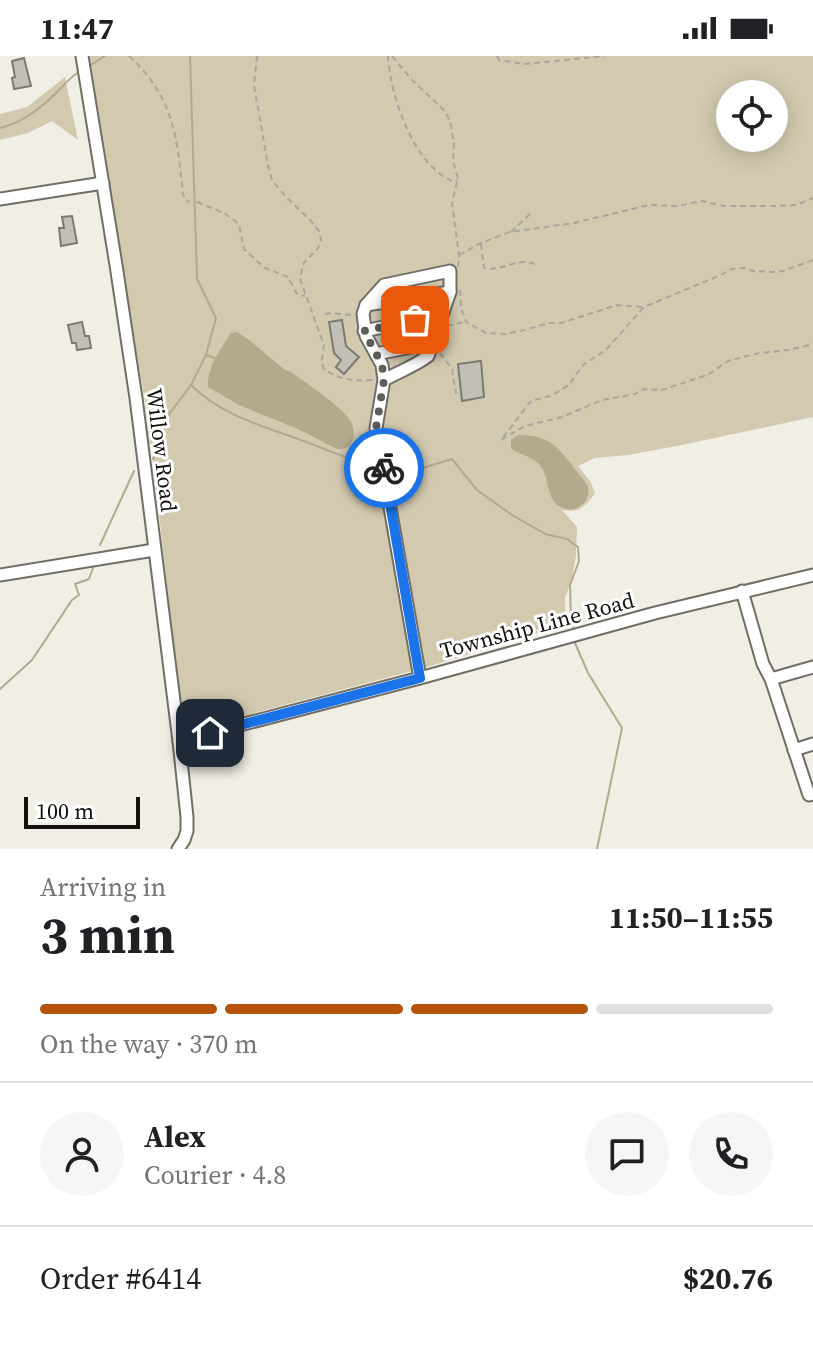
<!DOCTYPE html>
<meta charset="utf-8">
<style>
:root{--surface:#fff;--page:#f6f6f6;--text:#202124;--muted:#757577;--line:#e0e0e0;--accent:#b45309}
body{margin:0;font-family:"Source Serif 4",serif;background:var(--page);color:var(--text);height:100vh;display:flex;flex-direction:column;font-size:30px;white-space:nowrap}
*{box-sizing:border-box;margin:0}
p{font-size:26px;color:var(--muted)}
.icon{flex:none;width:44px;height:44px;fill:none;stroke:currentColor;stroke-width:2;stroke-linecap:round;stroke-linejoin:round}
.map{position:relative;height:793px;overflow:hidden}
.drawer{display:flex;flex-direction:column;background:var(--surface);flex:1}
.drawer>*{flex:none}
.controls{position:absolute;left:716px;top:24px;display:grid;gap:16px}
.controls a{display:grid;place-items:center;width:72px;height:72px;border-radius:50%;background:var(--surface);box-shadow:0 4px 20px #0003;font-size:40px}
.scale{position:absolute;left:24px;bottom:20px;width:116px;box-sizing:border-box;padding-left:8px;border:4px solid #12110e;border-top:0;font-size:22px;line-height:28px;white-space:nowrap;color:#12110e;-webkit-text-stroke:6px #fff;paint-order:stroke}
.pin{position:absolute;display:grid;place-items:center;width:68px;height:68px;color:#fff;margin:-34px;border-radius:16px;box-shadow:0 4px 12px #0006}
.courier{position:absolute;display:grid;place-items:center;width:80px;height:80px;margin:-40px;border:6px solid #1a73e8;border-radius:50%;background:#fff;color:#222;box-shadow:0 2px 10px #0007}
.overview em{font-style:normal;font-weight:700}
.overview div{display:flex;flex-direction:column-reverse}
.overview{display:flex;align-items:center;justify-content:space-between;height:136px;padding:0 40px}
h1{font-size:52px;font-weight:700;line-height:60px}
.bar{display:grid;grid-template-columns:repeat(4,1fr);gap:12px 8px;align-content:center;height:96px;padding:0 40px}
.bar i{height:10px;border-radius:6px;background:var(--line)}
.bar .selected{background:var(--accent)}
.bar p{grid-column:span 4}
.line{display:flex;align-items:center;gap:20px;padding:0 40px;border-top:2px solid var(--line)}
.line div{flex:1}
.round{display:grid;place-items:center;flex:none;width:84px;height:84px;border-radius:42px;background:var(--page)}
.status{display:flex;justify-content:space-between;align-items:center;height:56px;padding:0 40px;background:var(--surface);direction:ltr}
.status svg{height:22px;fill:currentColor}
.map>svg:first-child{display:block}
.green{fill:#d2c9af;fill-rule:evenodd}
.water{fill:#b3a98c}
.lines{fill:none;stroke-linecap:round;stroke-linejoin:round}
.stream{stroke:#b3a98c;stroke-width:2}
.building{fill:#c2bfb6;stroke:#7d7a72;stroke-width:2}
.minor-casing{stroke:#716e66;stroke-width:15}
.path{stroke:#a9a69f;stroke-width:2;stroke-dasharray:6 4;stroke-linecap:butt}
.minor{stroke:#fff;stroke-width:11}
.done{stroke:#605e59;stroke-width:8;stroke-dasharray:0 14.4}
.route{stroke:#1a73e8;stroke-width:10}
.labels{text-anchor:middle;stroke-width:6;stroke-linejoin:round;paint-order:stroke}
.street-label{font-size:22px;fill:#12110e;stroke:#fff}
</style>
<div class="status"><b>11:47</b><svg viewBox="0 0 49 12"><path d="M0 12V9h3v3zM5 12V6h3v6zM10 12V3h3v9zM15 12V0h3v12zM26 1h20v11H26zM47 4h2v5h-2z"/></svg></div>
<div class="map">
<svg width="813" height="793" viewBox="0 0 813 793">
<rect width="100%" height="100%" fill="#f1eee5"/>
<g class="green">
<path d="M89 0H813V361L682 389 628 399 595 402 578 410 590 425 595 437C586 451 576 459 561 453L577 471 576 500 571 527 565 541V569L427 611 183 676 153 403 156 397 155 391 149 387 145 346 95 50ZM730 38H774V82H730Z"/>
<polygon points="65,21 78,84 52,65 28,77 0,84 0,58 27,51"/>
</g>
<g class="water">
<path d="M237 276 249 284 285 314 291 316C306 327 343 351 351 366 354 371 355 380 352 385 349 393 344 393 337 393L300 374 239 349 208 331C207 311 220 294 231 277Z"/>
<path d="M518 379C550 378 560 393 577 416 581 421 586 425 588 432 591 448 573 459 559 450 547 443 549 423 542 412 535 400 520 400 511 392V384Z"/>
</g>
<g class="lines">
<g class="stream">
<polyline points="190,0 197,223 216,262 206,299"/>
<polyline points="88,11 105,0"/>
<path d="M0 72C20 68 41 52 55 38 63 30 70 21 79 16"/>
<path d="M191 329C221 359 262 370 301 384 326 393 350 405 377 409"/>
<polyline points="153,403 170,357 191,329 206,299 215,302"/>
<polyline points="392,413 413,415 452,403 477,434 512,459 545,478 567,483 578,491 579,505 570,529 571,564 573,571"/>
<polyline points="100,489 134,415"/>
<polyline points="575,587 588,617 622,672 597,793"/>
<polyline points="0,633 32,604 72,544 79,539 75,528 89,523 94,509"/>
</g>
</g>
<g class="building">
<polygon points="24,2 31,30 14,33 12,22 15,21 12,5"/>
<polygon points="72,160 77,187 61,190 59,172 64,172 62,161"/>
<polygon points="342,264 346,290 359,301 344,318 336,311 341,304 334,297 329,266"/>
<polygon points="82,266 85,280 89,280 91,292 77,294 76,287 72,287 68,269"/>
<polygon points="481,305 484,341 462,345 458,308"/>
</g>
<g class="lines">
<defs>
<g id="minor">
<polyline points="82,0 116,209 136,342 179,685 187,761 187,775 184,784 178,793"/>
<polyline points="0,143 103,127"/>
<polyline points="366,249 450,236"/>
<polyline points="364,275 441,259"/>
<polyline points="376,298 432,287"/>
<path d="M384 324C398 316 415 310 428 300L450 236V215L384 229 366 249 363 258 366 280 382 309 384 324 376 372 420 622"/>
<polyline points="0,519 154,494"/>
<polyline points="742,535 763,608 771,623 813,611"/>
<polyline points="771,623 809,739 813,738"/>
<polyline points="179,685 420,622 655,557 813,519"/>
<polyline points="794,694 813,688"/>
</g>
</defs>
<use href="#minor" class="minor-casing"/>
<g class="path">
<path d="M129 0C174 41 177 81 183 138L185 144 190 146"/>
<path d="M257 0 254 29 268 110 272 124 286 141 310 164 319 175 321 184 318 192 303 208 300 223 324 289 322 303 323 312C339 325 355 325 374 324"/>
<path d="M388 0C390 39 414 112 455 126L457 123"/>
<polyline points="392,0 412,24 446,56 451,69 454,88 453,105 458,122 452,147 459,199 458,213"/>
<polyline points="497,0 499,4 524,8 605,0"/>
<polyline points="197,146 224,157 235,165 239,169 244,193 265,212 288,221 297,238 305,240"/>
<polyline points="511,176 532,156"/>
<path d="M481 188 484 212C503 216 516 201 535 208"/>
<polyline points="459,199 481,187 510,176 574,167 649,149 678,150 702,145 724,150 775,150 796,149 813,142"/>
<polyline points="813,204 783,215 773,216 754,215 744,212 732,213 716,221 644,251 606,294 583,309 569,329 553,339 531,345 501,384 525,370 562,361 602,344 635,338 644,333 662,334 692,324 709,318 728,305 759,297 789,294 813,288"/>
<polyline points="460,234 461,252 466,266 486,277 505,278 525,274 548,267 561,267 617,249 643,251"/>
<path d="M325 258C334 256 343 259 353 259"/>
<polyline points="447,270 464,266"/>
<polyline points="440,297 452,313 456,338"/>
</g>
<use href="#minor" class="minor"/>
</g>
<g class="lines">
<polyline class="done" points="384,412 376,372 384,324 382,309 364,275 415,264"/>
<polyline class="route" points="210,677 420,622 384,412"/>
</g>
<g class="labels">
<g class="street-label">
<text transform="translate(162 394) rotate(83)" y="8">Willow Road</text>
<text transform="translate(537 569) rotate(-15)" y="8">Township Line Road</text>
</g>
</g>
</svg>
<div class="controls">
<a><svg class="icon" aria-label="locate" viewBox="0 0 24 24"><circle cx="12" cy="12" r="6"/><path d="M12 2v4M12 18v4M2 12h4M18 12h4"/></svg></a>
</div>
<div class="scale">100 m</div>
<div class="pin" style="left:415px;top:264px;background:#ea580c"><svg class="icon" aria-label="bag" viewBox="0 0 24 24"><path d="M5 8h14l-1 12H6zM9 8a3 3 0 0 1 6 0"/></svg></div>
<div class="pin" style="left:210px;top:677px;background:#1f2937"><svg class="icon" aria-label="home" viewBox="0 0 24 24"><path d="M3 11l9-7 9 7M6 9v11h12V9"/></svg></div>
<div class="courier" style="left:384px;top:412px"><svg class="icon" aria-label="bike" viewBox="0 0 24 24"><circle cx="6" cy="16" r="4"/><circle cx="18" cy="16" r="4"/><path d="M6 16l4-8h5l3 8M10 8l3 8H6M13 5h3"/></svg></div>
</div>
<section class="drawer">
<div class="overview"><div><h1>3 min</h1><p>Arriving in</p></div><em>11:50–11:55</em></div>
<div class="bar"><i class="selected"></i><i class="selected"></i><i class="selected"></i><i></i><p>On the way · 370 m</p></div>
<div class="line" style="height:144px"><a class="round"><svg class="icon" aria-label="person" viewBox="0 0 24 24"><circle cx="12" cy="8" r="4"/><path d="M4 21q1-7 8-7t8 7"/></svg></a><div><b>Alex</b><p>Courier · 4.8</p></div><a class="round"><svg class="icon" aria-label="chat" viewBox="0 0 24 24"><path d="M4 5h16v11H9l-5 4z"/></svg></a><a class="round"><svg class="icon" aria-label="phone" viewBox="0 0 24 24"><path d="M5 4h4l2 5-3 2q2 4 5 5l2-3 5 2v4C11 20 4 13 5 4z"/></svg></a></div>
<div class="line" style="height:104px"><div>Order #6414</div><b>$20.76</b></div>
</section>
